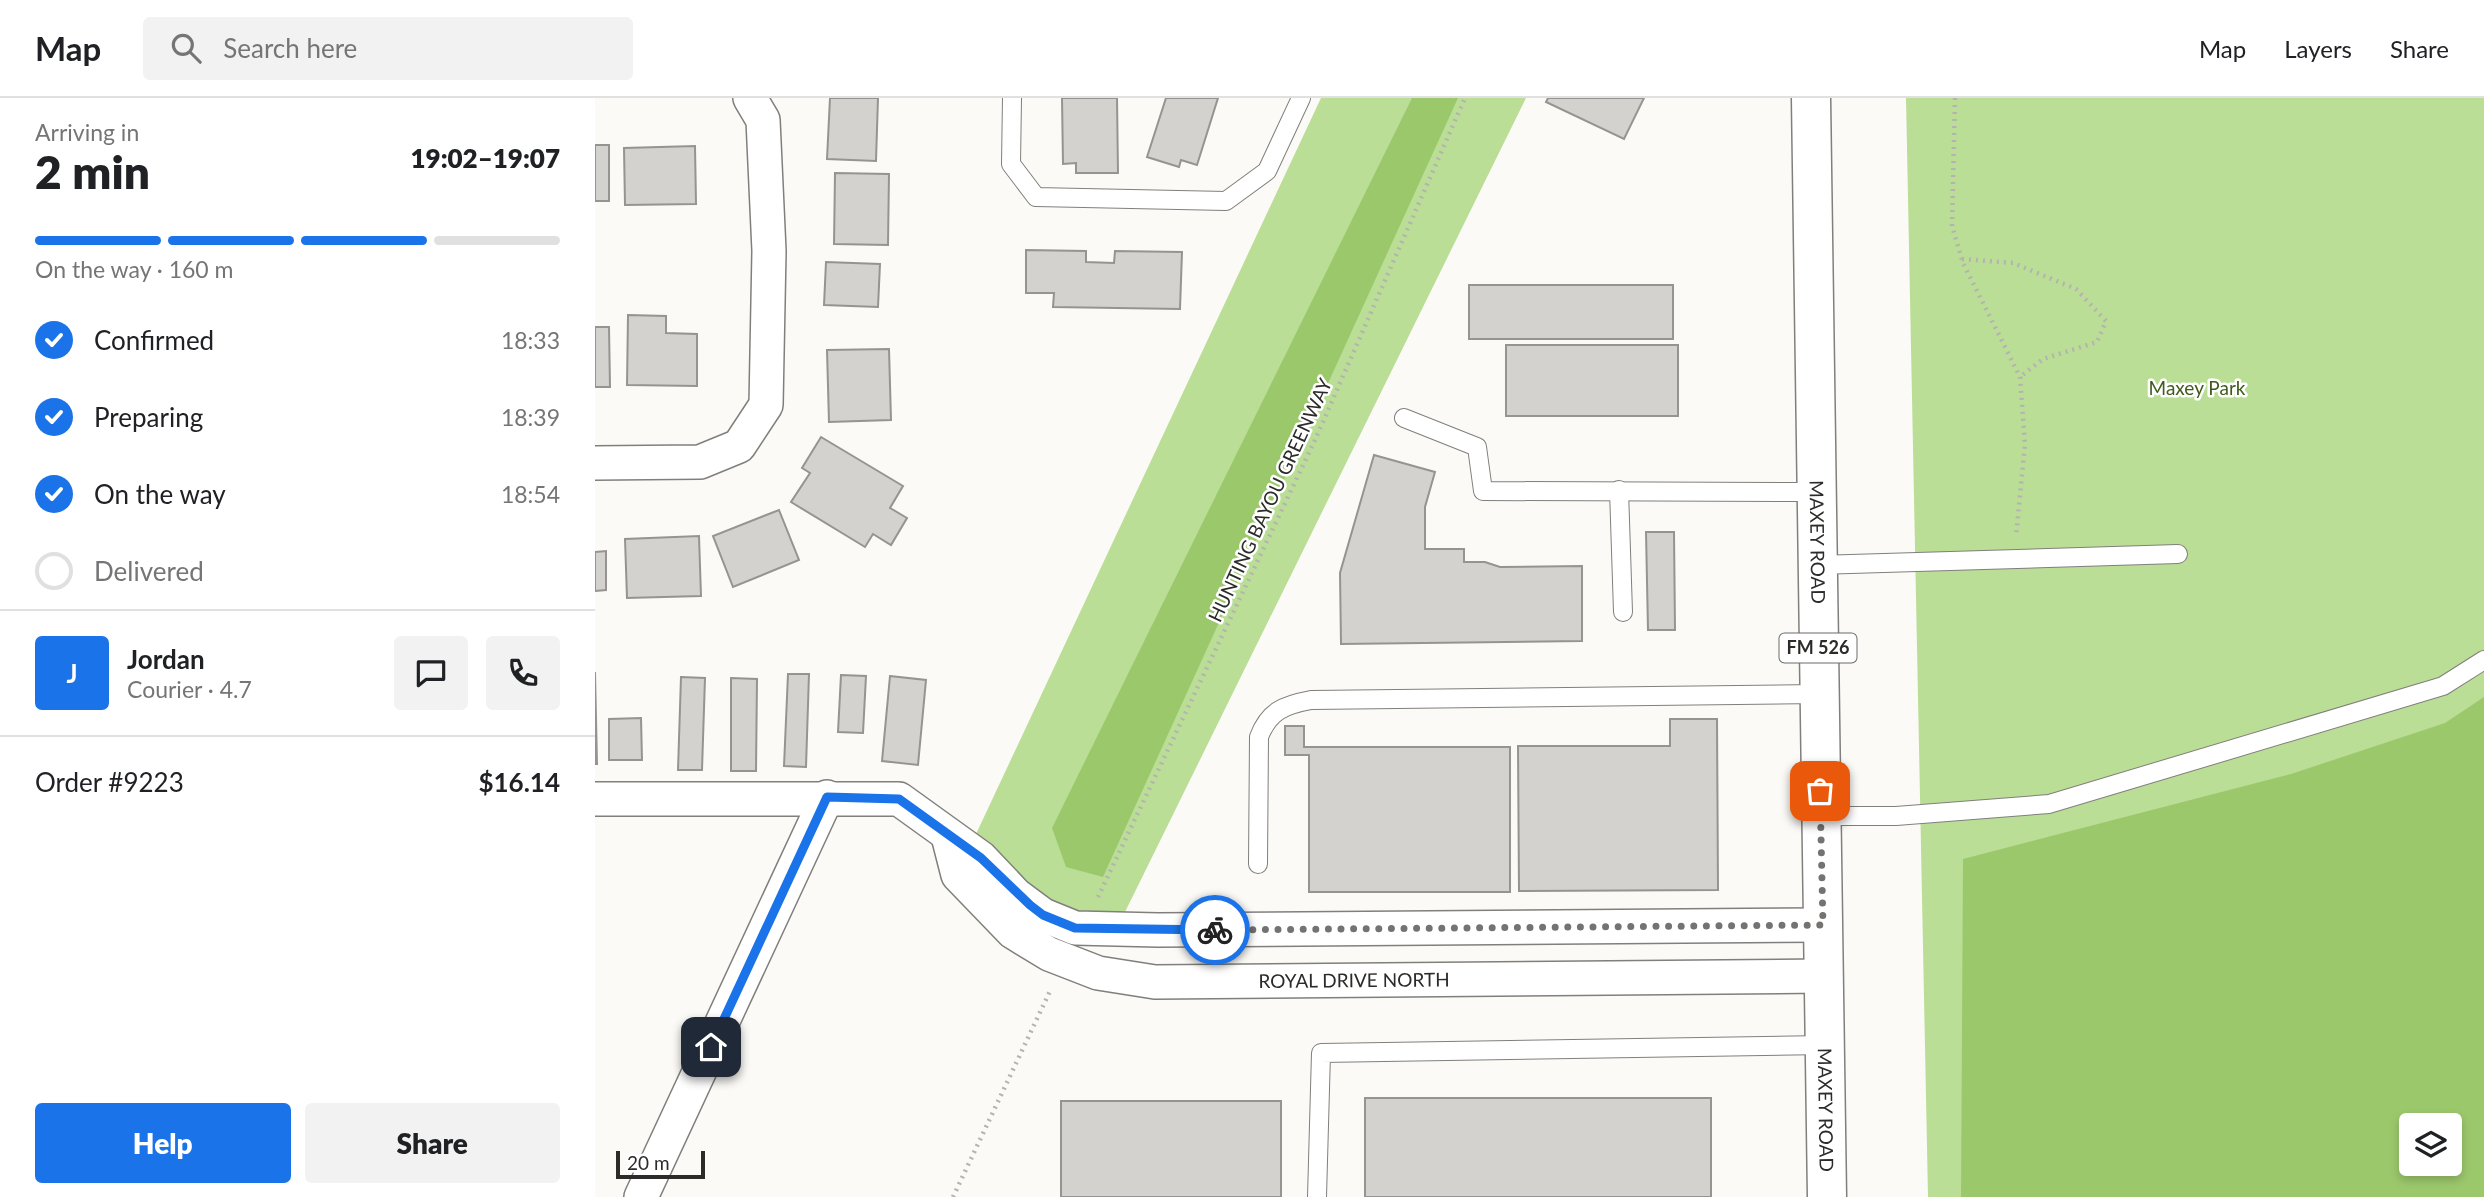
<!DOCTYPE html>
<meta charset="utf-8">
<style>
:root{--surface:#fff;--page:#f2f2f2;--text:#202124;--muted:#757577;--line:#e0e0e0;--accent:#1a73e8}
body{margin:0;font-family:Lato,sans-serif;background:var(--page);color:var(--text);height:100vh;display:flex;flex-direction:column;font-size:26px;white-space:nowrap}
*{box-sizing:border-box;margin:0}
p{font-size:23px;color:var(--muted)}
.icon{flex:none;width:38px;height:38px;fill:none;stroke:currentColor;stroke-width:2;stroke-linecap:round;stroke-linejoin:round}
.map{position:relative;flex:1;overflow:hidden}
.side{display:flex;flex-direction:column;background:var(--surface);width:595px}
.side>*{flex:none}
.fabs{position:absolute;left:1804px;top:1015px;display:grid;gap:14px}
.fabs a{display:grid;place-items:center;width:63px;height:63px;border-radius:7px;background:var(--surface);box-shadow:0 4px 10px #0003;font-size:35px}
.scale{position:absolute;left:21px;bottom:18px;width:89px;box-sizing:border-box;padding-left:7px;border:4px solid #2c2b2a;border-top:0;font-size:19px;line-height:24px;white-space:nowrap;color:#2c2b2a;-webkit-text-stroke:5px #fff;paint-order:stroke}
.pin{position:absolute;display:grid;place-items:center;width:60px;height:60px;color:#fff;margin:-30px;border-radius:14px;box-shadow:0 4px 10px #0006}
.courier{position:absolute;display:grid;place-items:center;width:70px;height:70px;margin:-35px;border:5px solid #1a73e8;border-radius:50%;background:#fff;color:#222;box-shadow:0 2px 9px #0007}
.overview em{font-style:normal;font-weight:800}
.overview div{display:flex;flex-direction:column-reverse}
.overview{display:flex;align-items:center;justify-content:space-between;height:119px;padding:0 35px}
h1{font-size:46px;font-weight:800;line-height:52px}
.bar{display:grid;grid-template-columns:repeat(4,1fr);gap:10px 7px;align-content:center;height:84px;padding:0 35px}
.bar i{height:9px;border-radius:5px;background:var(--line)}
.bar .selected{background:var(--accent)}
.bar p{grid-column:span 4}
.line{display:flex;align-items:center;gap:18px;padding:0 35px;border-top:2px solid var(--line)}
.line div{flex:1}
.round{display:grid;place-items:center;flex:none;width:74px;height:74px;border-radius:7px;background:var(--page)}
ol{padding:0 35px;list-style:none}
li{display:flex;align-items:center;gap:21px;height:77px}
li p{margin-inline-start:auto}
li .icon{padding:7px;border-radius:50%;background:var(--accent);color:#fff;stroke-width:4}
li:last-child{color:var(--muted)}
li i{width:38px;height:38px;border:4px solid var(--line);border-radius:50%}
.button{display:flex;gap:14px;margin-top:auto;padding:14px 35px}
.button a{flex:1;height:80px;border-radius:7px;background:var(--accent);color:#fff;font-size:28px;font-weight:800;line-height:80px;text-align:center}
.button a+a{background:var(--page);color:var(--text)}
header{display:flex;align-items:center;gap:42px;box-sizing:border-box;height:98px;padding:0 35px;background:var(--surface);border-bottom:2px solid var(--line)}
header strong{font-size:33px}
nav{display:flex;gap:38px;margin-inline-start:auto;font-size:24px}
.search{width:490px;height:63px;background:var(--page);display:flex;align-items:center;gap:18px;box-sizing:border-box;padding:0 24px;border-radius:7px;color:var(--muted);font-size:26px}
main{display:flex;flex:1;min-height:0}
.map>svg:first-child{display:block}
.green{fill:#bade96;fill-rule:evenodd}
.forest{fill:#9cc86c;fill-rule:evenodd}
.building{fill:#d4d2ce;stroke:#969390;stroke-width:2}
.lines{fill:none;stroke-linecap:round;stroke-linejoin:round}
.lane-casing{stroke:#817f7c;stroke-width:20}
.street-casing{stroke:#817f7c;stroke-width:36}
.primary-casing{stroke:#817f7c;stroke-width:41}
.path{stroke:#b5b3b0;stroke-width:4.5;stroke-dasharray:2 5;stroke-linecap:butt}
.lane{stroke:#fff;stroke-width:18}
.street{stroke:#fff;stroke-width:33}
.primary{stroke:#fff;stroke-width:38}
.done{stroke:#757371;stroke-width:7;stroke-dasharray:0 12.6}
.route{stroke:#1a73e8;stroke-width:9}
.labels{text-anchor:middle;stroke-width:5;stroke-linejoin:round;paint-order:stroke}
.shield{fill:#fff;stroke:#6b6b6a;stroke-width:2}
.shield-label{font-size:18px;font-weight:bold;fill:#2c2b2a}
.park-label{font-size:19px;fill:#405c1d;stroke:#fff}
.street-label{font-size:19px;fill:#2c2b2a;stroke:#fff}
</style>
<header>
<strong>Map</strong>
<div class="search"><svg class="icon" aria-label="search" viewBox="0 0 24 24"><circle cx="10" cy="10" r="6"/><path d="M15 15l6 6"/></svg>Search here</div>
<nav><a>Map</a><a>Layers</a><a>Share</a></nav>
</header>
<main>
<section class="side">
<div class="overview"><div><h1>2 min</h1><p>Arriving in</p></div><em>19:02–19:07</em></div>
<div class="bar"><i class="selected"></i><i class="selected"></i><i class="selected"></i><i></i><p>On the way · 160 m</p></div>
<ol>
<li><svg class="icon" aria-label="check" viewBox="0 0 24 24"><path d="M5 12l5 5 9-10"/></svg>Confirmed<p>18:33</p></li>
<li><svg class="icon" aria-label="check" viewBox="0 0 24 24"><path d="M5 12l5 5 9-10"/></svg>Preparing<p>18:39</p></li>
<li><svg class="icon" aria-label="check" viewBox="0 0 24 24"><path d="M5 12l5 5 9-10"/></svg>On the way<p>18:54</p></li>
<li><i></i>Delivered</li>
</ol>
<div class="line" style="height:126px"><b class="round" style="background:var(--accent);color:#fff">J</b><div><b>Jordan</b><p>Courier · 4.7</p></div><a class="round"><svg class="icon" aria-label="chat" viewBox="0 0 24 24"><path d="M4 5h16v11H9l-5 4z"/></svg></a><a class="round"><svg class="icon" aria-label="phone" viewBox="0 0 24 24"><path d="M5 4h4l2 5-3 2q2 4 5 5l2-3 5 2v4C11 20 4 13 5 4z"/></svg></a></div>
<div class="line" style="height:91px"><div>Order #9223</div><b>$16.14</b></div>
<div class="button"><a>Help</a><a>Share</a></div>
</section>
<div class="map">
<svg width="1889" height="1099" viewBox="0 0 1889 1099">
<rect width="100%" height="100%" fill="#fcfaf6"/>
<g class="green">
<polygon points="726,0 931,0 530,814 478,815 432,790 381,736"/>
<path d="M1311 0H1889V1099H1333ZM1816 1027H1855V1066H1816Z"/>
</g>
<g class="forest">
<polygon points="817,0 863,0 508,779 471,769 457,730"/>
<path d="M1889 599V1099H1366L1368 761 1696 676 1850 625ZM1855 1027V1066H1816V1027Z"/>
</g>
<g class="building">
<polygon points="235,0 283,0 281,63 232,61"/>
<polygon points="467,0 522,0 523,75 481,75 481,65 468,66"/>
<polygon points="571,0 623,0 602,67 586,62 584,69 552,59"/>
<polygon points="953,0 1049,0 1029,41 951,4"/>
<rect x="0" y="47" width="14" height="56"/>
<polygon points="100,48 101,106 30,107 29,50"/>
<polygon points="240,75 294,76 293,147 239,146"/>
<polygon points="431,152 491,153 491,164 519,165 520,153 587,154 585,211 458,209 459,195 431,195"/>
<polygon points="231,164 285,166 283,209 229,207"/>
<rect x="874" y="187" width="204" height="54"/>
<polygon points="33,217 71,218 71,235 102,236 102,288 32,287"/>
<polygon points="0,229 14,229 15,289 0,289"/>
<rect x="911" y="247" width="172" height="71"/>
<polygon points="294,251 296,322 234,324 232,252"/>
<polygon points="226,339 308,388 295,410 312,420 296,447 278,436 270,449 196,404 215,375 207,370"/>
<polygon points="779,357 840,374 830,409 830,451 869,451 869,464 890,464 905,469 987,468 987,543 746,546 745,475"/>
<polygon points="184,412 204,462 138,489 118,438"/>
<polygon points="1051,434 1079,434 1080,532 1053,532"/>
<polygon points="104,438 106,498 32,500 30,441"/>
<polygon points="11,453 11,492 0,493 0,454"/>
<polygon points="0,574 2,666 0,666"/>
<polygon points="193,576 214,576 211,669 189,668"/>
<polygon points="246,577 271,578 268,635 243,634"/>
<polygon points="295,578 331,582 323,667 287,663"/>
<polygon points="86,579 110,580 107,672 83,672"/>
<polygon points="136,580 162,581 161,673 136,673"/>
<polygon points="46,620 47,662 14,662 14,621"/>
<polygon points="1075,621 1122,621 1123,792 924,793 923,648 1075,648"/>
<polygon points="690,628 709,628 709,649 915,649 915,794 714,794 714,657 690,657"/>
<rect x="770" y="1000" width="346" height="99"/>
<rect x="466" y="1003" width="220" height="96"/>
</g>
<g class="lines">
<defs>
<g id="lane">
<polyline points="417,0 416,66 441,99 631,103 672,73 706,0"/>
<polyline points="809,320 882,349 888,393 1221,394"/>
<polyline points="1024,392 1028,514"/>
<polyline points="1222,467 1583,456"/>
<polyline points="1225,718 1301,718 1454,706 1848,588 1889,562"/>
<path d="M663 766 664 639C674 613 689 607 716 602L1224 596"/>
<polyline points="722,1099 726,955 1230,947"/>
</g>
<g id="street">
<polyline points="0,365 105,364 144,348 171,307 174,153 168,22 155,0"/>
<polyline points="0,701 304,701 386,760 421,797 448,817 480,830 563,832 1228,827"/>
<path id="s1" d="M353 738 363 777 418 834 454 856 503 875 560 884 1229 878"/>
<polyline points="46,1099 232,699"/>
</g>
<g id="primary">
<path id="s2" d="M1216 0 1232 1099"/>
</g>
</defs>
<use href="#lane" class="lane-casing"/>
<use href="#street" class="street-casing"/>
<use href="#primary" class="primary-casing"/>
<g class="path">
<polyline points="1360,0 1357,128 1368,165 1425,279 1430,346 1421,439"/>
<polyline points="1367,161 1418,165 1481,191 1511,223 1502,244 1448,261 1425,279"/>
<polyline points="503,799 720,342 870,0"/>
<polyline points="358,1099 456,891"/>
</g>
<use href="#lane" class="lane"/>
<use href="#street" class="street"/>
<use href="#primary" class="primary"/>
</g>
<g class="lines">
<polyline class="done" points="620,832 1228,827 1225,693"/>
<polyline class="route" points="116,949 232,699 304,701 386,760 435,807 448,817 480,830 620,832"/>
</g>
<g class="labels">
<rect class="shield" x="1184.5" y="535.5" width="77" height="29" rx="5"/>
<g class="shield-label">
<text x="1223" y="556">FM 526</text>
</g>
<g class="park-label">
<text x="1602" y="297">Maxey Park</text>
</g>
<g class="street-label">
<text transform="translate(675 402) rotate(-65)" y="7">HUNTING BAYOU GREENWAY</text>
<text dy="7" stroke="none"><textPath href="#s2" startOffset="444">MAXEY ROAD</textPath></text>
<text dy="7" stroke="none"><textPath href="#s1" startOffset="471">ROYAL DRIVE NORTH</textPath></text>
<text dy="7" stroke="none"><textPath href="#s2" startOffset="1012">MAXEY ROAD</textPath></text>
</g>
</g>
</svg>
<div class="fabs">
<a><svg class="icon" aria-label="layers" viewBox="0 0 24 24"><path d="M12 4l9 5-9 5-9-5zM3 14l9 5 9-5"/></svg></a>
</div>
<div class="scale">20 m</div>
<div class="pin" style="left:1225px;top:693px;background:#ea580c"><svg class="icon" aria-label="bag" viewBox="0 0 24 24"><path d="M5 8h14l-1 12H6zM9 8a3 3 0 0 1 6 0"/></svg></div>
<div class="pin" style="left:116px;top:949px;background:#1f2937"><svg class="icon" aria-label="home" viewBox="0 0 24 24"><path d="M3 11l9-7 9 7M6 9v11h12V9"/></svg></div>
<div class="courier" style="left:620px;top:832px"><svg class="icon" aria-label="bike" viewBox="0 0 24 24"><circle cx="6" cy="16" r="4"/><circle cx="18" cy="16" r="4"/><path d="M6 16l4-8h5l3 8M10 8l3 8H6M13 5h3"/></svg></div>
</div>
</main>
